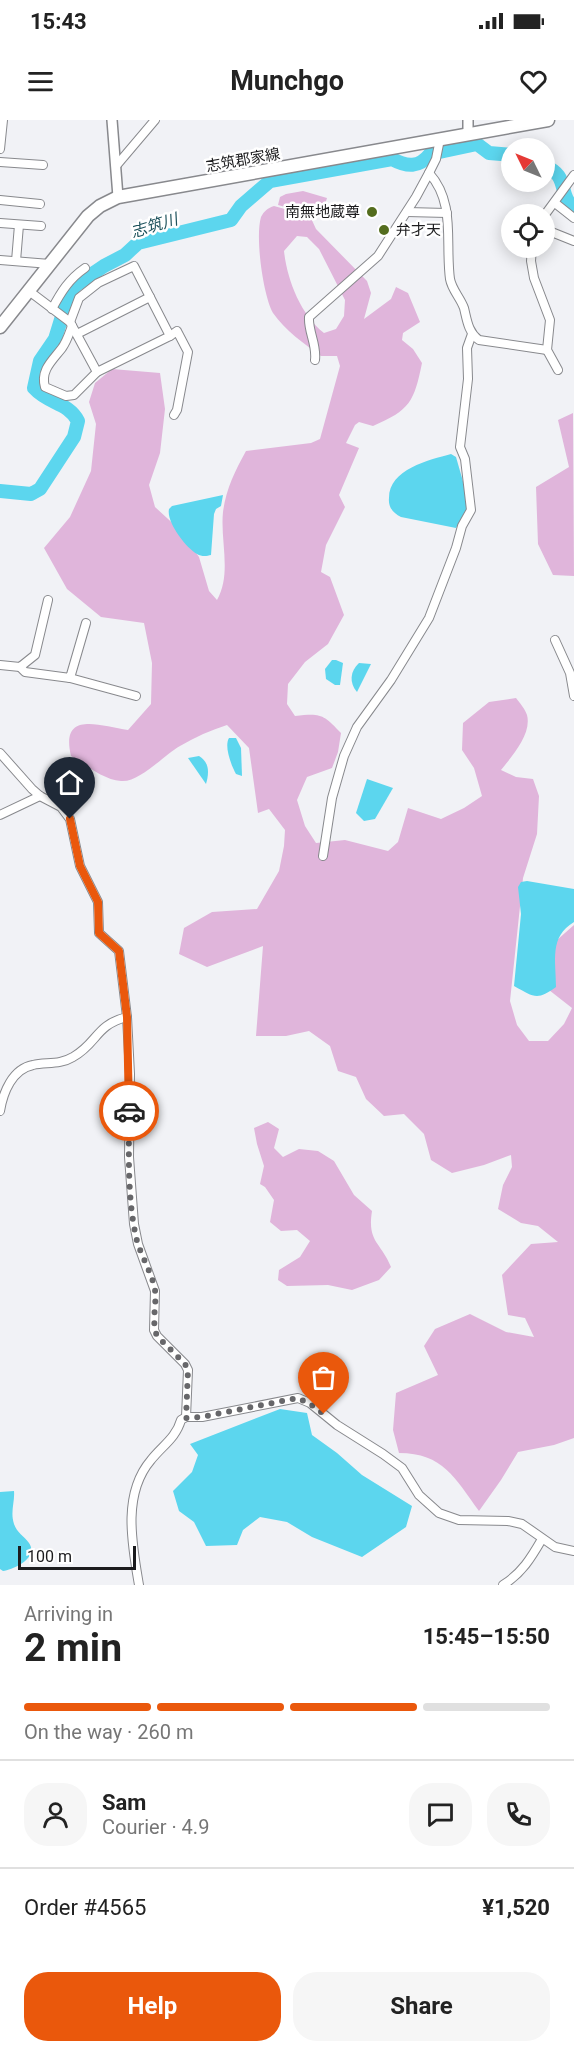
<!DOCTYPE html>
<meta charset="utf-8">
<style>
:root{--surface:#fff;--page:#f6f6f6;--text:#222;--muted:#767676;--line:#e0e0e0;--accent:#ea580c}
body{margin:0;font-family:Roboto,"Noto Sans JP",sans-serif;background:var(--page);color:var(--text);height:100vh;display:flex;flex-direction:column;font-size:22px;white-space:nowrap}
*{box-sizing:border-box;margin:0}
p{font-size:20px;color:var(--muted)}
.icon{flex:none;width:33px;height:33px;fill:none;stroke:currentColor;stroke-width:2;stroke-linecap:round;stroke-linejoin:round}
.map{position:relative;height:1465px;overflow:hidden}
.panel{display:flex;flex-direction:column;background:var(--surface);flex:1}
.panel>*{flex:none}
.needle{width:39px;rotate:313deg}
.fabs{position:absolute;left:501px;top:18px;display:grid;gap:12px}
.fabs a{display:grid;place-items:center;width:54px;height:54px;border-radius:50%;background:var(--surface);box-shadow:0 3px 15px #0003;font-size:30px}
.scale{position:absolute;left:18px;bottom:15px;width:118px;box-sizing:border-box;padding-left:6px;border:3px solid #1c1c1e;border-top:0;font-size:16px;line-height:21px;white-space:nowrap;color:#1c1c1e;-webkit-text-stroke:4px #fff;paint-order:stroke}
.pin{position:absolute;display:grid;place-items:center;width:51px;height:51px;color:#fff;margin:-62px -26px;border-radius:50% 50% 50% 0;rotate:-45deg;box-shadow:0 0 6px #0007}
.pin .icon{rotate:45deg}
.courier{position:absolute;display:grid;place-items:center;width:60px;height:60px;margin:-30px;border:4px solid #ea580c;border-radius:50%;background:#fff;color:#222;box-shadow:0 2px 8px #0007}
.head em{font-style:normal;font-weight:700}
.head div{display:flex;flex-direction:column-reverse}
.head{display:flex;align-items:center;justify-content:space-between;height:102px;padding:0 24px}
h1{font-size:39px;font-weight:700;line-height:45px}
.bar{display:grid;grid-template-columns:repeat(4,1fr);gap:9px 6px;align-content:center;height:72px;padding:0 24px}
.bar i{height:8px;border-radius:4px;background:var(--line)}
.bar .selected{background:var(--accent)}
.bar p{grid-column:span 4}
.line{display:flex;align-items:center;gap:15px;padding:0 24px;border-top:2px solid var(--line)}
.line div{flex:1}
.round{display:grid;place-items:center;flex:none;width:63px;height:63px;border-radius:24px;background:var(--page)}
.button{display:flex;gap:12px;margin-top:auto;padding:12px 24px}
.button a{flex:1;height:69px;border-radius:24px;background:var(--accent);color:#fff;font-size:24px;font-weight:700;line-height:69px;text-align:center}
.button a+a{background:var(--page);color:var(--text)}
.status{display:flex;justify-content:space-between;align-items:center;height:42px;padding:0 30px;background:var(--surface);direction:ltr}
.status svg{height:16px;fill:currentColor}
header{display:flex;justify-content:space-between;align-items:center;height:78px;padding:0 24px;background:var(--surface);font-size:27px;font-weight:700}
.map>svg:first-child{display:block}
.green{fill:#e0b5db;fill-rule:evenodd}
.water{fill:#5cd6ee}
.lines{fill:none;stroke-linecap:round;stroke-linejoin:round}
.river{stroke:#5cd6ee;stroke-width:14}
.minor-casing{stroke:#88898d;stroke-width:10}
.tertiary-casing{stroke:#88898d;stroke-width:12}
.primary-casing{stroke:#88898d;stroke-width:15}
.minor{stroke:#fff;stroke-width:8}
.tertiary{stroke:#fff;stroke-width:9}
.primary{stroke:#fff;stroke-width:12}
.done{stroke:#67676a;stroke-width:6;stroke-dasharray:0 10.8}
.route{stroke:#ea580c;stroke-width:8}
.poi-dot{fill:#546d1e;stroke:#fff;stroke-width:2}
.labels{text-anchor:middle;stroke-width:5;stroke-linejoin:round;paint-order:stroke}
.street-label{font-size:15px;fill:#1c1c1e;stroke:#fff}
.poi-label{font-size:15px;fill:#1c1c1e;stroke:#fff;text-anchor:end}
.water-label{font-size:16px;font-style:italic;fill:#1f535d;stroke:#fff}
</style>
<div class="status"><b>15:43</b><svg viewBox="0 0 49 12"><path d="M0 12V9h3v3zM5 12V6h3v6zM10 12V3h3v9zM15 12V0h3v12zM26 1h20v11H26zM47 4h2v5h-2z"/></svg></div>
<header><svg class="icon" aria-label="menu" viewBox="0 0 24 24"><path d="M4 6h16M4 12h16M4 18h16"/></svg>Munchgo<svg class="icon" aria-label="heart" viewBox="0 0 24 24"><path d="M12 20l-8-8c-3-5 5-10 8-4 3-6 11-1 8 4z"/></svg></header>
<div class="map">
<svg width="574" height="1465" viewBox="0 0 574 1465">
<rect width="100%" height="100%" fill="#f1f2f6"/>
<g class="green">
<polygon points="303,71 327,78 321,97 278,85 280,77 286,74"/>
<path d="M274 86 310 96 316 109 367 161 371 173 364 199 391 179 396 167 408 173 420 202 403 213 402 220 413 229 422 243C414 282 410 290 373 306L359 302 355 305 346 323 359 328 339 375 345 387 326 425 321 452 330 457 344 495 328 524 305 542 288 564 287 584 295 596C321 593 323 594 341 613L338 632 332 648 307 657 297 680 305 706 316 723 345 720 388 731 398 722 408 688 441 699 464 688 482 676 474 648 462 630 463 603 489 582 516 578C520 583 525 589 527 595 532 614 512 636 501 650L516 657 533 659 539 676 537 714 523 758 510 881 517 905 529 921H548L564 904 572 888 549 870 550 849 557 820 574 805V1318L554 1325 518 1332 501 1360 479 1391C455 1358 443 1333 399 1333L393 1310 396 1273 438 1255 424 1226 435 1209 470 1194 506 1212 534 1217 525 1198 508 1195 502 1155 531 1124 558 1122 538 1106 521 1103 498 1089 503 1065 512 1047 511 1035 484 1045 452 1053 431 1040 424 1014 404 994 384 996 366 979 356 957 338 951 330 926 309 911 286 916H256L263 826 207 847 179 834 184 808 212 792 257 789 279 751 284 726 285 710 269 689 258 693 249 628 227 605C211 610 195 617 180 626 164 635 139 663 121 661 104 660 86 645 71 636 60 590 100 606 128 610L151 584 152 543 144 503 101 497 67 469 44 428 70 397 91 351 96 304 89 282 95 263 112 249 160 253 165 289 160 333 149 365 155 387 180 410 199 437 209 471 217 480C232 454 220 421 223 392 226 369 235 351 246 331L311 323 320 319 340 246 337 236H321C304 224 285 210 273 193 263 175 255 117 261 97 264 91 268 88 274 86ZM297 116 307 117 319 129 345 180 344 196 336 209 324 213C300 194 287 159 284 131Z"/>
<polygon points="573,293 574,456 553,455 538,424 536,367 569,347 558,300"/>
<path d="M268 1002 279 1009 274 1028 283 1037 299 1029 318 1031 334 1041 354 1075 372 1091C367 1122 381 1122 391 1147L379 1160 352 1170 328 1165 287 1166 278 1160 279 1150 300 1137 310 1121 297 1110 281 1111 270 1102 274 1080 265 1067 260 1064 264 1046 257 1024 254 1008Z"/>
</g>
<g class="water">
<path d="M451 334 456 337 464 365 467 388 456 408 401 397C393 393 388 387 389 378 389 349 429 340 451 334Z"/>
<path d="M223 375 221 386 216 389 214 394 211 435C207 436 202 437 197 434 186 428 166 402 169 389L172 386Z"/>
<polygon points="332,540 336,540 343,543 340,565 335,565 326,559 325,549"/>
<path d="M359 543 371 544 357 572C349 563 350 551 359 543Z"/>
<path d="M229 618H236L241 628 242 656 236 654C231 645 224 626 229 618Z"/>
<path d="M199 636C210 643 209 653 206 664L188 638Z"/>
<polygon points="367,659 393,668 375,699 364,701 356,693"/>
<path d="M527 761 574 769V802C549 817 556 840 556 867 537 881 534 877 514 866L521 794 518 767 521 762Z"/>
<polygon points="280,1289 307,1293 312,1315 337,1333 362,1355 412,1386 406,1407 362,1437 312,1417 287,1402 260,1397 243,1410 237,1425 206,1426 194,1402 179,1391 173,1371 192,1352 198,1335 190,1324"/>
<path d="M14 1371C15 1382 10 1392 14 1404 17 1413 24 1416 29 1423 39 1438 14 1449 3 1451L0 1449V1372Z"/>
</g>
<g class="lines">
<g class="river">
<path d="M544 46C570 55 557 74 574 88"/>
<path d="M0 371 31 374 40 369 74 317 78 301C68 282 48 284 34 268L40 241 55 219 67 180 71 170 76 165 104 146 125 135 138 123 231 100 241 86 270 61 392 39C407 47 419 48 430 34L477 24 489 33 512 35"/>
</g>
<defs>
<g id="minor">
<polyline points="0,29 3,0"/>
<polyline points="0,42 43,45"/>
<polyline points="116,46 155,0"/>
<polyline points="429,53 436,39 440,19"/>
<polyline points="0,80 40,84"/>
<polyline points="555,83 574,98"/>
<polyline points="407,92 447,93"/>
<polyline points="544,96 574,55"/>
<polyline points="0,103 41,106"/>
<polyline points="544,109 574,121"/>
<polyline points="532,128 531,141 534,158 550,200 547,230 558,250"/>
<polyline points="0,140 50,144"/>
<polyline points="16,141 19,105"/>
<polyline points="29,171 70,202 97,252"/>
<path d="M52 189C61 172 69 159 85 148"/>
<path d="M70 202 79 178 98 163 134 146 170 216 97 252 74 275 66 276 45 267C40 250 53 240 62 228 67 221 69 214 72 206"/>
<polyline points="77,214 150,177"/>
<polyline points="170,216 177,211 188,232 177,290 174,295"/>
<path d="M315 240C317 224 308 212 309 197L378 136 416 77 429 53C456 83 445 122 450 159 452 170 460 177 464 188 467 200 468 212 479 220L547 230"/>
<polyline points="555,520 570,553 574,576"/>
<polyline points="0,545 20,547 35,535 48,480"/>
<polyline points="20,547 25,552 70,558 86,503"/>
<polyline points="70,558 136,576"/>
<path d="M0 633 32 669 40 676 61 687 70 699 80 746 98 782 99 813 119 831 127 897 130 954 129 1037 134 1104 138 1124 155 1171 154 1210 157 1216 185 1244 188 1250 186 1297 181 1300C176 1318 162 1326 151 1340 122 1374 132 1424 139 1465"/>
<polyline points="0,695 40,676"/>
<polyline points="323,736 332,678 344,636 357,607 391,560 429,498 456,428 462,406 471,390 465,339 460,327 468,259 467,228 472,214"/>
<path d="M0 991C3 973 12 949 33 945 46 942 60 945 73 937 98 923 95 905 127 897"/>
<polyline points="186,1297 202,1297 298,1278 310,1283 337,1305 383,1334 402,1348 419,1375 439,1393 459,1400 508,1401 522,1404 555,1427 574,1431"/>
<path d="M503 1465C522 1453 531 1438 542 1419"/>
</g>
<g id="tertiary">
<polyline points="112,0 118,77"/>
<polyline points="468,14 468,0"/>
</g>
<polyline id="primary" points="0,207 88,96 100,86 118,77 548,0"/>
</defs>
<use href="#minor" class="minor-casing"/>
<use href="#tertiary" class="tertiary-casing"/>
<use href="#primary" class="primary-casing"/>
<use href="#minor" class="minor"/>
<use href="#tertiary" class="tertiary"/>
<use href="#primary" class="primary"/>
</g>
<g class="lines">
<path class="done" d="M129 991C129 1034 127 1080 137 1121 142 1138 152 1153 155 1170 157 1185 151 1201 157 1216L185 1244 188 1250 186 1298 201 1297 298 1278 310 1284 324 1294"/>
<polyline class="route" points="70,699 80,746 98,782 99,813 119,831 127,897 129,991"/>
</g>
<g class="poi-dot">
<circle cx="372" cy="92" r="6"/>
<circle cx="384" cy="110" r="6"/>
</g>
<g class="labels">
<g class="street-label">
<text transform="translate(243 40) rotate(-10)" y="5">志筑郡家線</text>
</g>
<g class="poi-label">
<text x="360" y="97">南無地蔵尊</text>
<text x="396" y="115" text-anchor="start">弁才天</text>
</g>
<g class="water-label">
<text transform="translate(154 105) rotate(-17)" y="6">志筑川</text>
</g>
</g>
</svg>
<div class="fabs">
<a><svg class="needle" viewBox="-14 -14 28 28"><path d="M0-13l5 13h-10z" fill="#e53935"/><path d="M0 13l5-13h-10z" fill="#767676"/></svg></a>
<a><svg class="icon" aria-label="locate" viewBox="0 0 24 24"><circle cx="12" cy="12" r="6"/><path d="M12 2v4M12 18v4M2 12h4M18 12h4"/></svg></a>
</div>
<div class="scale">100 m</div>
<div class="pin" style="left:324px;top:1294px;background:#ea580c"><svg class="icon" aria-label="bag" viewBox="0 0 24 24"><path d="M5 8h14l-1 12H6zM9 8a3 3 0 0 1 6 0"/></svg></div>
<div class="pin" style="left:70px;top:699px;background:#1f2937"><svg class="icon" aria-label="home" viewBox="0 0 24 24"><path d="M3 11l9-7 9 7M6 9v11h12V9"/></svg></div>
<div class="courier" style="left:129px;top:991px"><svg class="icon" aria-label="car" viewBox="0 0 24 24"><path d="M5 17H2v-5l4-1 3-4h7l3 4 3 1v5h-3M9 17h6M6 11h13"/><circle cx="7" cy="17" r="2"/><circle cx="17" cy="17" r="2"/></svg></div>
</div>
<section class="panel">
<div class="head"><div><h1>2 min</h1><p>Arriving in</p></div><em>15:45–15:50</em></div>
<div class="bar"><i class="selected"></i><i class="selected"></i><i class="selected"></i><i></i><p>On the way · 260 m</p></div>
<div class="line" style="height:108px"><a class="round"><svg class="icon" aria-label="person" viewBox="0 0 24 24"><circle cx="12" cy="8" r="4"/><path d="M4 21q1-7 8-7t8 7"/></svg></a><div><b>Sam</b><p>Courier · 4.9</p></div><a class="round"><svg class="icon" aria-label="chat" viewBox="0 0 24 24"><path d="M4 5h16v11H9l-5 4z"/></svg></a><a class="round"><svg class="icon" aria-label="phone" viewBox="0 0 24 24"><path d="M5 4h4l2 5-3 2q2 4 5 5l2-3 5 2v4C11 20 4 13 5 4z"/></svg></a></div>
<div class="line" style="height:78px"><div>Order #4565</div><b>¥1,520</b></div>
<div class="button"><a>Help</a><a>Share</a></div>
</section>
